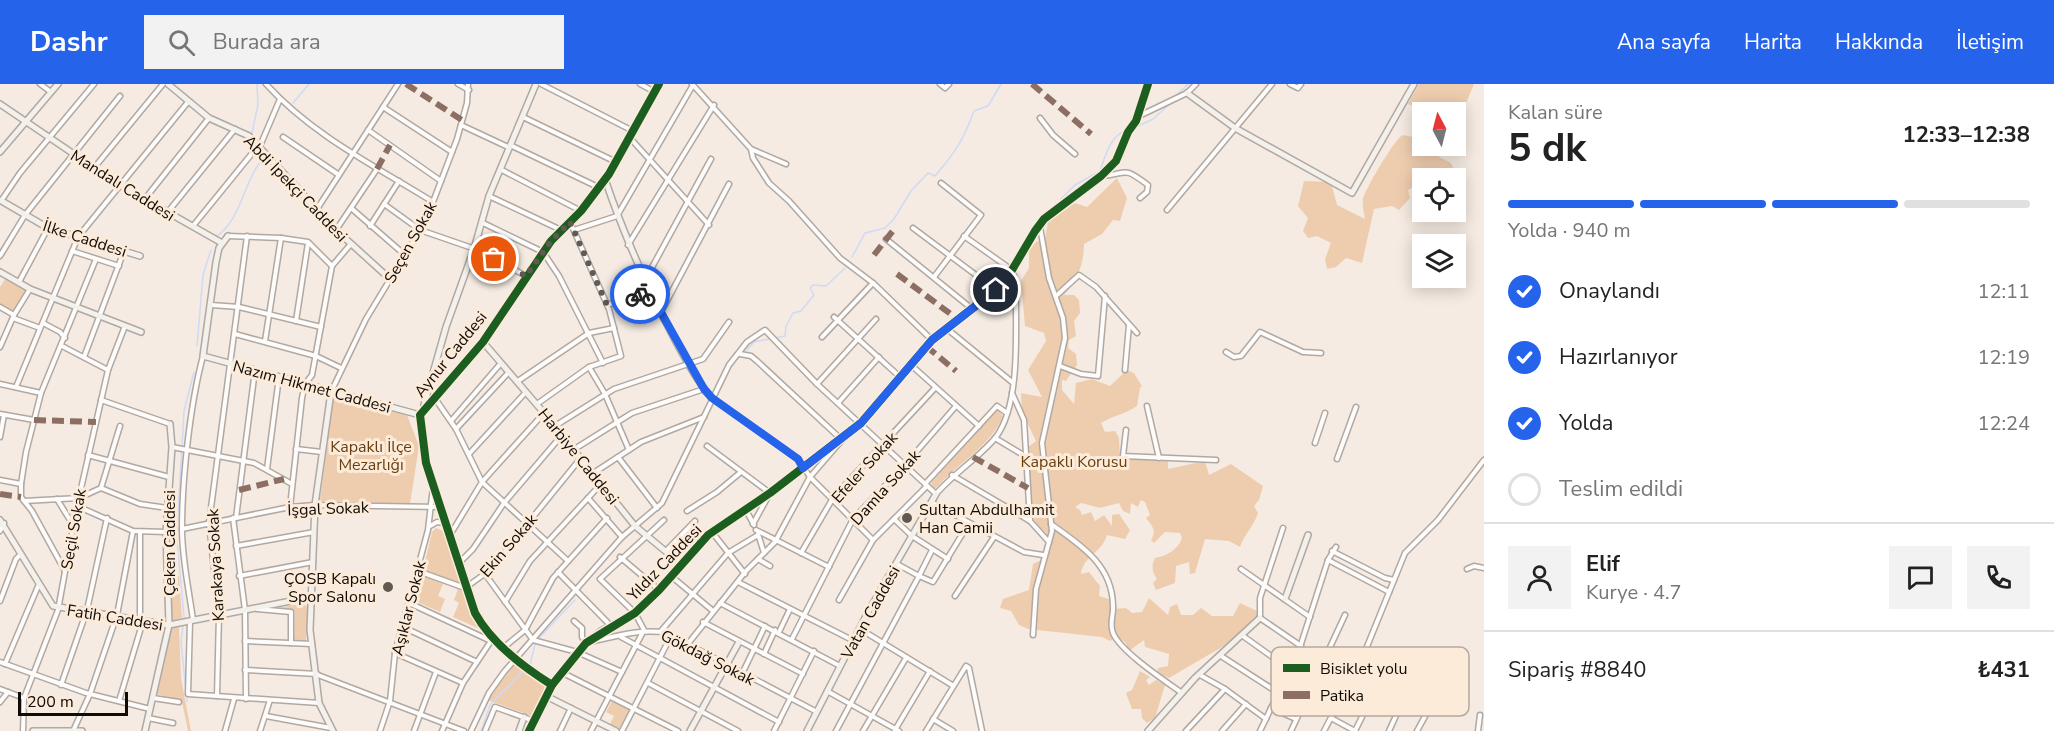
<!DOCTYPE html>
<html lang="tr">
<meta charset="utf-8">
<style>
:root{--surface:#fff;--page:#f2f2f2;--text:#222;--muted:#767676;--line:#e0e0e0;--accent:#2563eb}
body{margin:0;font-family:"Nunito Sans",sans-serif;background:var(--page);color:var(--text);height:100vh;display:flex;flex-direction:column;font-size:22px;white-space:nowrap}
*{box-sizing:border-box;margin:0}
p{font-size:20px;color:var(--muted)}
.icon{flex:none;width:33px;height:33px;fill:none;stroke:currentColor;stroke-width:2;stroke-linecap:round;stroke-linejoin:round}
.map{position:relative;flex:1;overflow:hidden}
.side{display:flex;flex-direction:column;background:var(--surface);width:570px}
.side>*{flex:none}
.needle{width:39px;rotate:353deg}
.fabs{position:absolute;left:1412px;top:18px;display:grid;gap:12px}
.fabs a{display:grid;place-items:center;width:54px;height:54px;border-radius:0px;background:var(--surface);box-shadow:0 3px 15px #0003;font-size:30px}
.scale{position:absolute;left:18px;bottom:15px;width:110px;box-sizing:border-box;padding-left:6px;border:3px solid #110b06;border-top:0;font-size:16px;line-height:21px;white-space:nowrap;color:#110b06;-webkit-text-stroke:4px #fdebda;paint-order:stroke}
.pin{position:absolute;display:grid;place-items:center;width:51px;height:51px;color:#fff;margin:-26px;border:3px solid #fff;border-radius:50%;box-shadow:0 2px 6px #0007}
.courier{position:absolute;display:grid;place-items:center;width:60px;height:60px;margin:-30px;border:4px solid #2563eb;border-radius:50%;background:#fff;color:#222;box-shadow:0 2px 8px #0007}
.head em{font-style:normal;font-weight:700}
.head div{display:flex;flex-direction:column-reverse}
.head{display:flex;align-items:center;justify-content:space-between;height:102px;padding:0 24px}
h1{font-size:39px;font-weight:700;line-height:45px}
.bar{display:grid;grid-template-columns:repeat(4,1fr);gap:9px 6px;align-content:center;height:72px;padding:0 24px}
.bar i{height:8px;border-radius:4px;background:var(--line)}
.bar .current{background:var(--accent)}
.bar p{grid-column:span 4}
.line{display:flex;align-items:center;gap:15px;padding:0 24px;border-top:2px solid var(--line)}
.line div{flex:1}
.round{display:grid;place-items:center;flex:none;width:63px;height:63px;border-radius:0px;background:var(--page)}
ol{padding:0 24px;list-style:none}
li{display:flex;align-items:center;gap:18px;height:66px}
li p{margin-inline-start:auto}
li .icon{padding:6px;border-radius:50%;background:var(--accent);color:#fff;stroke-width:4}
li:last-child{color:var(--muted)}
li i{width:33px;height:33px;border:3px solid var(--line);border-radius:50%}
header{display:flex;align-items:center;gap:36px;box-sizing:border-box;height:84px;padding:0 30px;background:var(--accent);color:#fff}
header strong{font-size:28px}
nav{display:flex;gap:33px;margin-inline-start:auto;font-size:21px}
.search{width:420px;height:54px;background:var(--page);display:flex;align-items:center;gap:15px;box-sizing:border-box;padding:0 21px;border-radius:0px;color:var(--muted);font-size:22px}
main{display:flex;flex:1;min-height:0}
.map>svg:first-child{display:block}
.green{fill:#eecdaf}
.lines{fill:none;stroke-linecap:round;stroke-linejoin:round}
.stream{stroke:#cfdaf6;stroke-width:1.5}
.street-casing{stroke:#b0a8a2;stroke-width:7}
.secondary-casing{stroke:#b0a8a2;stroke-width:8}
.street{stroke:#fefcfb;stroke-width:4}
.secondary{stroke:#f4f0eb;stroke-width:5}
.quiet{stroke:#8d6e63;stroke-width:6;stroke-dasharray:12 6;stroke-linecap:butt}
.cycleway-casing{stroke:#fdebda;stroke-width:11}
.cycleway{stroke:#1b5e20;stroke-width:8}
.done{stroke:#615953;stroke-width:6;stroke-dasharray:0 10.8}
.route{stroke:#2563eb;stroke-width:8}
.poi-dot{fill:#615953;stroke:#fdebda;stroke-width:2}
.labels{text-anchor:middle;stroke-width:6;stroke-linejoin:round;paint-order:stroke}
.street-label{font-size:16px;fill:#110b06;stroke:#fdebda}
.park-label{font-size:16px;fill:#683e0e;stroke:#fdebda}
.poi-label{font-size:16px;fill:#110b06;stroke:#fdebda;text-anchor:start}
.key{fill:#fdebda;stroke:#b6a89a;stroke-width:1.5}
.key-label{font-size:16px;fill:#110b06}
</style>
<header>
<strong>Dashr</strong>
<div class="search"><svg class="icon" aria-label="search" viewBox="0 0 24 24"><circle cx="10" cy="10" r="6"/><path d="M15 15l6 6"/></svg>Burada ara</div>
<nav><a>Ana sayfa</a><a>Harita</a><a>Hakkında</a><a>İletişim</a></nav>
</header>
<main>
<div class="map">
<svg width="1484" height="647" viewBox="0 0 1484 647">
<rect width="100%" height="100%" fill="#f5ebe2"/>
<g class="green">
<polygon points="1419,0 1474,0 1456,43 1455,28 1425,28 1408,20"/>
<path d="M1403 51 1413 53 1428 67 1451 79 1461 102 1455 103V94H1422V108L1413 103 1408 106 1410 114 1399 126 1392 122 1374 125 1362 179 1346 174 1336 183 1327 185 1325 175 1331 159 1317 152 1308 154 1303 147 1308 134 1298 122 1304 97 1331 98 1337 121 1365 135C1364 129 1362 121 1363 115 1365 106 1395 54 1403 51Z"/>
<path d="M1117 94 1127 114 1120 137 1113 136 1102 150 1084 160C1084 180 1077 197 1064 211H1074L1079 216 1080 229 1074 237 1076 252 1069 256 1068 264 1076 270 1077 281 1066 297 1062 296V306L1074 320 1076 299 1092 295 1110 302 1127 286 1134 289 1142 302 1140 304 1137 322C1124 331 1111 332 1101 339L1105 348 1115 347 1119 354 1120 375 1168 377V385L1205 377 1209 391 1231 380 1263 402 1259 416 1254 422 1258 429C1254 442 1245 449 1240 463L1229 457 1205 455 1195 489 1190 490 1189 478 1176 482 1175 499 1156 506 1153 499 1157 495C1152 488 1151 482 1155 474 1166 472 1178 466 1182 454L1180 449 1165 448 1154 459 1151 456C1157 446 1152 442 1146 434L1150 431 1145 418 1141 416 1138 423 1131 419 1130 430 1123 427 1119 419 1100 424 1081 419 1075 423 1080 426 1082 431 1091 428 1095 437 1104 431 1112 442V431L1119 430 1130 446 1125 455 1107 451C1102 469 1083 472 1081 490L1089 488 1100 502 1099 512 1112 516 1113 525 1126 524 1132 529 1142 528 1149 514 1168 531 1170 523 1177 520 1181 531H1193L1201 524 1212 532H1233L1240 519 1257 527 1259 535 1222 563 1169 594 1157 589 1158 584 1168 582 1169 570 1145 563 1144 556 1129 567 1125 558 1117 553 1110 557 1102 553 1028 545 1019 541 1011 527 1000 524 1003 515 1029 506 1033 480 1045 474 1051 454 1036 439 1031 430 1028 363 1036 357 1022 328 1021 309 1042 313 1028 286 1046 257 1044 249 1025 242 1021 197 1029 184V166L1037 157 1044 160 1049 133 1075 119 1087 123Z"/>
<polygon points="6,194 27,206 14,228 0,220 0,203"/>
<polygon points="338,313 407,331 419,362 410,420 320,417 333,317"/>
<path d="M996 326H999L1003 333C990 362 957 380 936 404H933L931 399Z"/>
<polygon points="436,444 444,447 460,500 423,486 432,448"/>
<polygon points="421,491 443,500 438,512 445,515 440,528 415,517"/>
<polygon points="179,492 182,534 171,537 170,493"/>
<polygon points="458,505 463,506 482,546 453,533 459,519 454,516"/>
<polygon points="301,519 308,523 306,558 294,556 295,527 271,526"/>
<polygon points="179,542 181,594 191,647 188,647 182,618 157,610 171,545"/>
<polygon points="515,580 547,601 532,632 487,616"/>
<polygon points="1140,587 1150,593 1146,596 1149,601 1156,596 1165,601 1155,634 1147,639 1142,634 1141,625 1132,625 1126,609 1132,606"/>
<polygon points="612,617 631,626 621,645 610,640 614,632 606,628"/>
</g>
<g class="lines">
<g class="stream">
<polyline points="1176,12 1188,0"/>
<polyline points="293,19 309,0"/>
<polyline points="1132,45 1153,35 1172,18"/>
<polyline points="252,49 258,20 257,0"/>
<path d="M1061 115 1075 101 1100 87C1105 73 1110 51 1127 46"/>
<path d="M217 152C241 135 243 101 260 78L259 74"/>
<path d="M852 173 865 149 885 144 894 135 911 107 928 89 935 92C956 67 962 59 974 27L988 22 1001 0"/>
<polyline points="197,262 203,191 211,166"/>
<polyline points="747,266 754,258 785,252 786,242 793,229 801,227 814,211 810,204 813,201 826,202 845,184"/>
<polyline points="177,448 184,327 194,288"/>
<polyline points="177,457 184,533"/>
<polyline points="183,542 181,558 187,617"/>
<polyline points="539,554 575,516"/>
<polyline points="530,581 535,560"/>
<polyline points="481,647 490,621 523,587"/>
</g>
<defs>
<g id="street">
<polyline points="40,0 51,8"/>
<path d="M266 0C312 51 375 82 433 118"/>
<polyline points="458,0 469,6"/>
<polyline points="541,0 633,47"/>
<polyline points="640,0 655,8"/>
<polyline points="692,0 751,65 786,80"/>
<polyline points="940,0 945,4 949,0"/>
<polyline points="1290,0 1298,4 1301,0"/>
<polyline points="383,23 452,68"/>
<polyline points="523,33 616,78"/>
<polyline points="1137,33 1187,9 1196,0"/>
<polyline points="1040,34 1053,51 1075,70"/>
<polyline points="461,41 508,63"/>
<polyline points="368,46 441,97"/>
<polyline points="283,53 339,91"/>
<polyline points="630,54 709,141"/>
<polyline points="510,61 598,103"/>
<polyline points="260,62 280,15"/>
<polyline points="751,65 753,74 769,99 789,117 840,174 873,199 932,256"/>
<polyline points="94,84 163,0"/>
<polyline points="500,85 581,127"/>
<path d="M1102 92C1129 90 1121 81 1148 101L1147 108 1140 114"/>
<polyline points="489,112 561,146"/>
<polyline points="144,116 209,34"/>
<polyline points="1,117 20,89 94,0"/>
<polyline points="384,120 420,146 478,166 526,192"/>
<polyline points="351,124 405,171"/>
<polyline points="317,125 398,0"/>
<polyline points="1167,126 1272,0"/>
<polyline points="167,129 235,45"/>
<polyline points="483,139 543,168 559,192 603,279"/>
<polyline points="193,142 258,62"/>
<polyline points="370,142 399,97"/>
<polyline points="913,144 996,206"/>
<polyline points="336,146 377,85"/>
<polyline points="574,146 617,132 693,1"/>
<polyline points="228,152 281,154 308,158 332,182"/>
<polyline points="886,155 971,224"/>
<polyline points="628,161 714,21"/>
<polyline points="72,167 119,182"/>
<polyline points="0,172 25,131 120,12"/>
<polyline points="934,193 981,131 941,99"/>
<polyline points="19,198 48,144"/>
<polyline points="644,198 711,75"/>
<polyline points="1056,212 1079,191 1096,203 1137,249"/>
<polyline points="211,221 239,223 321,243"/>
<polyline points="607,221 649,207"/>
<polyline points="0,223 14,231"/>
<polyline points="661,228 729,100"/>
<polyline points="834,233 900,293"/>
<polyline points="13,234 40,244"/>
<polyline points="296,237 308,159"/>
<polyline points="43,239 60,248 65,254"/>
<polyline points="946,244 1012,298"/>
<polyline points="235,250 316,272 341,284"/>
<polyline points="822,253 873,199"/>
<polyline points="265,257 281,154"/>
<polyline points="62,262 108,286"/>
<polyline points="0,263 14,231 30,205"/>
<polyline points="1226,268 1234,273 1241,272 1260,248 1303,268 1321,269"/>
<polyline points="84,273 124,167"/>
<polyline points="911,281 979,342"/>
<polyline points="1060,282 1081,290 1098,292 1105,212"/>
<polyline points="589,283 605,310 629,366"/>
<polyline points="1125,286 1129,241"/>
<polyline points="518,297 589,249 614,244"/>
<polyline points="0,300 41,309"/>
<polyline points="817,300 876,235"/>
<polyline points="16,303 78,153 188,18"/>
<polyline points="331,308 366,235 420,146 433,118 457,55 467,19 468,0"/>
<polyline points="1012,309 1024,336 1030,437"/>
<polyline points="434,313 456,345 482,398 568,477"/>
<polyline points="712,314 798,375 810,393 873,456"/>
<polyline points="101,316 170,340"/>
<polyline points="838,319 879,273"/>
<polyline points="537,320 589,283 621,272 609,225 570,138"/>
<polyline points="1147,322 1159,374"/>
<polyline points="0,330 34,336"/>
<polyline points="451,337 501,279"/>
<polyline points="555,342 614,305 703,275 729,238"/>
<polyline points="456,345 509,288"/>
<polyline points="1126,346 1123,372 1216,376"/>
<polyline points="0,353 4,331"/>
<polyline points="995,354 1025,372"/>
<polyline points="1315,359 1325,329"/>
<polyline points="707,362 770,409 753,440"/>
<polyline points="172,363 254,379 292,400"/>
<polyline points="296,365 322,368"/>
<polyline points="573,366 632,329 704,305"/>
<polyline points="469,370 526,308"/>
<polyline points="88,371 169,393"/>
<polyline points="618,373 657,424"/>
<polyline points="1337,375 1356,323"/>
<polyline points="267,385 279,293"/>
<polyline points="592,390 641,358 704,333"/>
<polyline points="952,391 1030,437 1049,458"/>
<polyline points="0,396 21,400"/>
<polyline points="925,400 997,322 1007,329"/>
<polyline points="101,404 120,342"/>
<polyline points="588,414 622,453"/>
<polyline points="57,415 73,441"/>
<polyline points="24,417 79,414 101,404 140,420 167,424"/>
<polyline points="931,418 1024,468 1043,471"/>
<polyline points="77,422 133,447 166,448"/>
<polyline points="290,423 302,314 305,300 312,291 332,182 350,161"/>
<polyline points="687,427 717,408 741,388"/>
<polyline points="747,428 754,441"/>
<polyline points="233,434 245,526 246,615"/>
<polyline points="236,434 255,286"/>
<polyline points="894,435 912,452 948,475"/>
<path d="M1051 440C1081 461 1112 481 1113 521 1114 531 1109 539 1113 549 1120 567 1165 597 1182 609"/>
<polyline points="430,442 437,438 444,439"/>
<polyline points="182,445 290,423 315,421 440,423"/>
<polyline points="756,446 829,483"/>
<polyline points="0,447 4,439"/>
<polyline points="140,448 140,536"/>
<polyline points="712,448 745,490"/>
<polyline points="758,450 764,469"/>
<polyline points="450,451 482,398 544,329"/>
<polyline points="236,462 314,448"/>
<polyline points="932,466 919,492 933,498 969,439"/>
<polyline points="666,467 695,437"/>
<polyline points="1332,467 1385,494 1394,496"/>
<polyline points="801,469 833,414 935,304"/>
<polyline points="620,473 659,506"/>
<polyline points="758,475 770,482"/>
<polyline points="1328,476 1389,508"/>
<polyline points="459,479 473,465 504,419 562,351"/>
<polyline points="1241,485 1310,533"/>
<polyline points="1467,485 1474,482 1484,484"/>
<polyline points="65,487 32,427 21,413 21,400 26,368 41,309 96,175"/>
<polyline points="418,487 465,504 490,486 580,375"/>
<polyline points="558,488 611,542"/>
<polyline points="485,490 533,556 577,568 622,588"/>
<polyline points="239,492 313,478"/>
<polyline points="671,492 713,527"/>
<polyline points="738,498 854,557"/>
<polyline points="955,512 994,453"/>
<polyline points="839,516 873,456 927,402"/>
<polyline points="0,517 16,475 21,470"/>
<polyline points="505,518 530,477 601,400"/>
<polyline points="409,519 491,557"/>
<polyline points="720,519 840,582"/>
<polyline points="257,525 291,528 291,559"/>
<path d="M193 536C189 506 182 475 182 445 182 395 190 321 203 272"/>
<polyline points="190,537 188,610 319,619"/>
<path d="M574 537 582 544V553L586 559C613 553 640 544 667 549L817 628"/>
<polyline points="703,538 803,590"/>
<polyline points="403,543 477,578"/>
<polyline points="860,545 952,601"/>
<polyline points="661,547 728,469 758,451"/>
<polyline points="779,548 790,525"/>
<path d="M1033 551 1036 505 1052 447 1042 359 1065 254 1063 234 1049 194 1040 143C1060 116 1096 104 1117 77 1124 68 1124 57 1129 47 1137 32 1142 17 1148 0"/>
<polyline points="1243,552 1289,585"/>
<polyline points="621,553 779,638"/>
<polyline points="792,555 853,435 905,381 956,322"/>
<polyline points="245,557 312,560"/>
<polyline points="1301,560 1328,476 1336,463"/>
<polyline points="687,561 746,487 775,458 810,393 842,356 757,277 751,272 740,270"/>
<polyline points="503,564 525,546 553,494 607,434"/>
<polyline points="395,569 463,599"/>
<polyline points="764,570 775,546"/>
<polyline points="1221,572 1277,608 1334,630"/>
<polyline points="0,578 86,609 150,625"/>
<polyline points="5,580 39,500"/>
<polyline points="245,586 317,590"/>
<polyline points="561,588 678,647"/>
<polyline points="742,590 765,542"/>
<polyline points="318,591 464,647"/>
<polyline points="1200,591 1225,605 1266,635"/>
<polyline points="648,599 738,647"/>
<polyline points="61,601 87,526 107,434"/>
<polyline points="0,605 24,614"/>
<polyline points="827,607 899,647"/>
<polyline points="217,612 219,531 209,439 247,152"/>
<polyline points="153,614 179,618"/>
<polyline points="119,617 143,537"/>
<polyline points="0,618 8,608"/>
<polyline points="1271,624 1296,635"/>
<polyline points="266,632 331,644"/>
<polyline points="148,634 173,639"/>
<polyline points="1331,634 1355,647"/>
<polyline points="933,635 953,647"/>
<polyline points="895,646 930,587"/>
<polyline points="23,647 24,614 58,526 77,422 98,330 108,286 125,242"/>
<polyline points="73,647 90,610 117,531 133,447"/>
<polyline points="225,647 234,615"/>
<polyline points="260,647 270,616"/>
<polyline points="380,647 390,617 395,569 428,446 433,403"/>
<polyline points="414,647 436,588"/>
<polyline points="442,647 463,599 493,554"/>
<path d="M471 647 489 609 504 588 622 453 662 419 729 281 747 258 765 246 817 300 936 410C954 389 981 372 996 353 1022 318 1015 241 1016 199L1012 186 964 152"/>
<polyline points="485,647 495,623 534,637"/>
<polyline points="560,647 571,624"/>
<polyline points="591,647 644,546 635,529 600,495 664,436"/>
<polyline points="622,647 671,552"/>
<polyline points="774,647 814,567"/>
<polyline points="836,647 919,492 897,480"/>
<polyline points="863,647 906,574"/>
<polyline points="926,647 966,582 969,584 982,647"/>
<polyline points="1186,647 1225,605"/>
<polyline points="1222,647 1246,620"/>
<polyline points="1260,647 1301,562 1260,534 1260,514 1283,444"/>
<polyline points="1291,647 1345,531"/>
<polyline points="1324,647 1364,570 1405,469 1438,436 1484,376"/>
<polyline points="1355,647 1392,572"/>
<polyline points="1389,647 1410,601"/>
<polyline points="1417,647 1440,605"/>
<polyline points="1478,647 1480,631"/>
</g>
<g id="secondary">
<polyline points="168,0 209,34 249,52 336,146 390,195"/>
<polyline points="1187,9 1235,44 1352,109 1414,0"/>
<polyline points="0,20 118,100 222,159"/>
<polyline points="0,68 58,0"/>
<path d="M605 95C624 152 647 203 675 256 686 276 697 297 712 314"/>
<polyline points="0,116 48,144 140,172"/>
<polyline points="228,152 219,164 216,178 203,272 420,331"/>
<polyline points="0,188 30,205 141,248"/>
<polyline points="483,258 544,329 635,442 681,480"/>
<polyline points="331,308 315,421 310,546 319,619 333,647"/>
<polyline points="424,321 446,243 474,165 489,112 536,0"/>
<polyline points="0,436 53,522 169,541 311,513"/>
<polyline points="1285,515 1308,451"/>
<path d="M552 601C523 583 492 560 475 529L426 379 420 331 483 258 551 157 581 127 609 90 659 0"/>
<polyline points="546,612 616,647"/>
<polyline points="33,647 82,647"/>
<polyline points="145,647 169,541 166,448 172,363 170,340"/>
<polyline points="519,647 524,633"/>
<polyline points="529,647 552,601 577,568 601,547 635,529 659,506 708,451 770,409 861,339 932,256 996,206 1012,186 1035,147 1040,143"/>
<polyline points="690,647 739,558"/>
<polyline points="807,647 867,530 936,410"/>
<polyline points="1148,647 1195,594 1260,534"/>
</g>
</defs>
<use href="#street" class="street-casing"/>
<use href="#secondary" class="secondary-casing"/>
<use href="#street" class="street"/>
<use href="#secondary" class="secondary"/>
<g class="quiet">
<polyline points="406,0 462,36"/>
<polyline points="1032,0 1091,50"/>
<polyline points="377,85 390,61"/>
<polyline points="874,171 895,144"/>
<polyline points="897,190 956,234"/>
<polyline points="926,262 956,287"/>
<polyline points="34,336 96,338"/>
<polyline points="973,373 1028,404"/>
<polyline points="239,406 284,395"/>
<polyline points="0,410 21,413"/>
</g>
<defs>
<g id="cycleway">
<path d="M552 601C523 583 492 560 475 529L426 379 420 331 483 258 551 157 581 127 609 90 659 0"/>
<polyline points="529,647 552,601 586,559 635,529 659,506 708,451 770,409 861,339 932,256 996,206 1012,186 1035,147 1044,135 1101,92 1116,77 1128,48 1136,37 1148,0"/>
</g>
</defs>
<use href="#cycleway" class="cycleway-casing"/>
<use href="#cycleway" class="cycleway"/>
</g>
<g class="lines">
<polyline class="done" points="494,175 526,192 551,157 570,138 607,221 640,210"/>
<polyline class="route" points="640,210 649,207 704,305 712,314 798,375 803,384 861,339 932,256 996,206"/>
</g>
<g class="poi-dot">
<circle cx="907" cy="434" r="6"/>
<circle cx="388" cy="503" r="6"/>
</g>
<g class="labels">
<g class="street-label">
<text transform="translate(123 101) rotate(32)" y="6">Mandalı Caddesi</text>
<text transform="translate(296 104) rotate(46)" y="6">Abdi İpekçi Caddesi</text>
<text transform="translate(85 154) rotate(18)" y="6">İlke Caddesi</text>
<text transform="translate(410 158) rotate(-61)" y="6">Seçen Sokak</text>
<text transform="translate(450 270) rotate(-51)" y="6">Aynur Caddesi</text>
<text transform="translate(312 302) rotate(15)" y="6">Nazım Hikmet Caddesi</text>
<text transform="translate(579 372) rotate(51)" y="6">Harbiye Caddesi</text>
<text transform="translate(864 383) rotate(-48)" y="6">Efeler Sokak</text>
<text transform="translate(885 403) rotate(-48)" y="6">Damla Sokak</text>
<text transform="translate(328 424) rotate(-2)" y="6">İşgal Sokak</text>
<text transform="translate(73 445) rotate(-80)" y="6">Seçil Sokak</text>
<text transform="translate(169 459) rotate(-90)" y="6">Çeken Caddesi</text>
<text transform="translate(508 461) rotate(-49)" y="6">Ekin Sokak</text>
<text transform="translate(664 478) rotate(-46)" y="6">Yıldız Caddesi</text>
<text transform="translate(215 481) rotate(-93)" y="6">Karakaya Sokak</text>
<text transform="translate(408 524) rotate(-76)" y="6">Aşıklar Sokak</text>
<text transform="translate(870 528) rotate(-61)" y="6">Vatan Caddesi</text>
<text transform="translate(115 533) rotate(9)" y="6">Fatih Caddesi</text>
<text transform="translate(708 573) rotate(27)" y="6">Gökdağ Sokak</text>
</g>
<g class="park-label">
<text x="371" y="368">Kapaklı İlçe<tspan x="371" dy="18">Mezarlığı</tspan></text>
<text x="1074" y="383">Kapaklı Korusu</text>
</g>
<g class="poi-label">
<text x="919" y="431">Sultan Abdulhamit<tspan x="919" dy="18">Han Camii</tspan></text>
<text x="376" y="500" text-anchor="end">ÇOSB Kapalı<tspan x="376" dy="18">Spor Salonu</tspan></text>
</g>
</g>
<rect x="1271" y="563" width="198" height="69" rx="9" class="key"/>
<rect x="1283" y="580" width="27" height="8" fill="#1b5e20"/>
<rect x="1283" y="607" width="27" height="8" fill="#8d6e63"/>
<g class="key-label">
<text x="1320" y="590">Bisiklet yolu</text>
<text x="1320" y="617">Patika</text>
</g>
</svg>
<div class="fabs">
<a><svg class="needle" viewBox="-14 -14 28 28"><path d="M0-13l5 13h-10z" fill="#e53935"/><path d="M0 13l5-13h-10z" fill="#767676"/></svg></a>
<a><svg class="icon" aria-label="locate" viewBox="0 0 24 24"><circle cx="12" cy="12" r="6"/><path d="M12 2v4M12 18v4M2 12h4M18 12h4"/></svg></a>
<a><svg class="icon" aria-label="layers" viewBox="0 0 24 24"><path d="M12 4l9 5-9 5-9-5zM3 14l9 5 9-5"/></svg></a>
</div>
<div class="scale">200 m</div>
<div class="pin" style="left:494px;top:175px;background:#ea580c"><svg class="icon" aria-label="bag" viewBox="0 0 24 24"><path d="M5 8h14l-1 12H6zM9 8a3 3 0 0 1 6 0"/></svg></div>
<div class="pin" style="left:996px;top:206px;background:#1f2937"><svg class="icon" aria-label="home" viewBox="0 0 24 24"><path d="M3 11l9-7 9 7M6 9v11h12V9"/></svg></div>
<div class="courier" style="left:640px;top:210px"><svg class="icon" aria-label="bike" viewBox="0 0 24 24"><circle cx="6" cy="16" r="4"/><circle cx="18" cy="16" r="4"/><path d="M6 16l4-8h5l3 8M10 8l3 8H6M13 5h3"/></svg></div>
</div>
<section class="side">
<div class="head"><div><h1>5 dk</h1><p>Kalan süre</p></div><em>12:33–12:38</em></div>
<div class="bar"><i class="current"></i><i class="current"></i><i class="current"></i><i></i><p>Yolda · 940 m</p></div>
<ol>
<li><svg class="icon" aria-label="check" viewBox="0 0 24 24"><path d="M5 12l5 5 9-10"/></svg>Onaylandı<p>12:11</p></li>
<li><svg class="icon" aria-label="check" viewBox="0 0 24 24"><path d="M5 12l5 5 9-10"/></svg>Hazırlanıyor<p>12:19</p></li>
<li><svg class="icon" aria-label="check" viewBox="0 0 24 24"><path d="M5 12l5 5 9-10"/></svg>Yolda<p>12:24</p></li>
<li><i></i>Teslim edildi</li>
</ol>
<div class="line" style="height:108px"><a class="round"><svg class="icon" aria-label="person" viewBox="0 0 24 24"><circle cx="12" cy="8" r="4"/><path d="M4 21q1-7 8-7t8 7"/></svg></a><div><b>Elif</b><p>Kurye · 4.7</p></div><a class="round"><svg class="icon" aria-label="chat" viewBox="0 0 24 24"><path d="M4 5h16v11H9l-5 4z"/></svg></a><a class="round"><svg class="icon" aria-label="phone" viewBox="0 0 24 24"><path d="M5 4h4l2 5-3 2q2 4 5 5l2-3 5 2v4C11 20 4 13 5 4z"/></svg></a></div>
<div class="line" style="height:78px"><div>Sipariş #8840</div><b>₺431</b></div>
</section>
</main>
